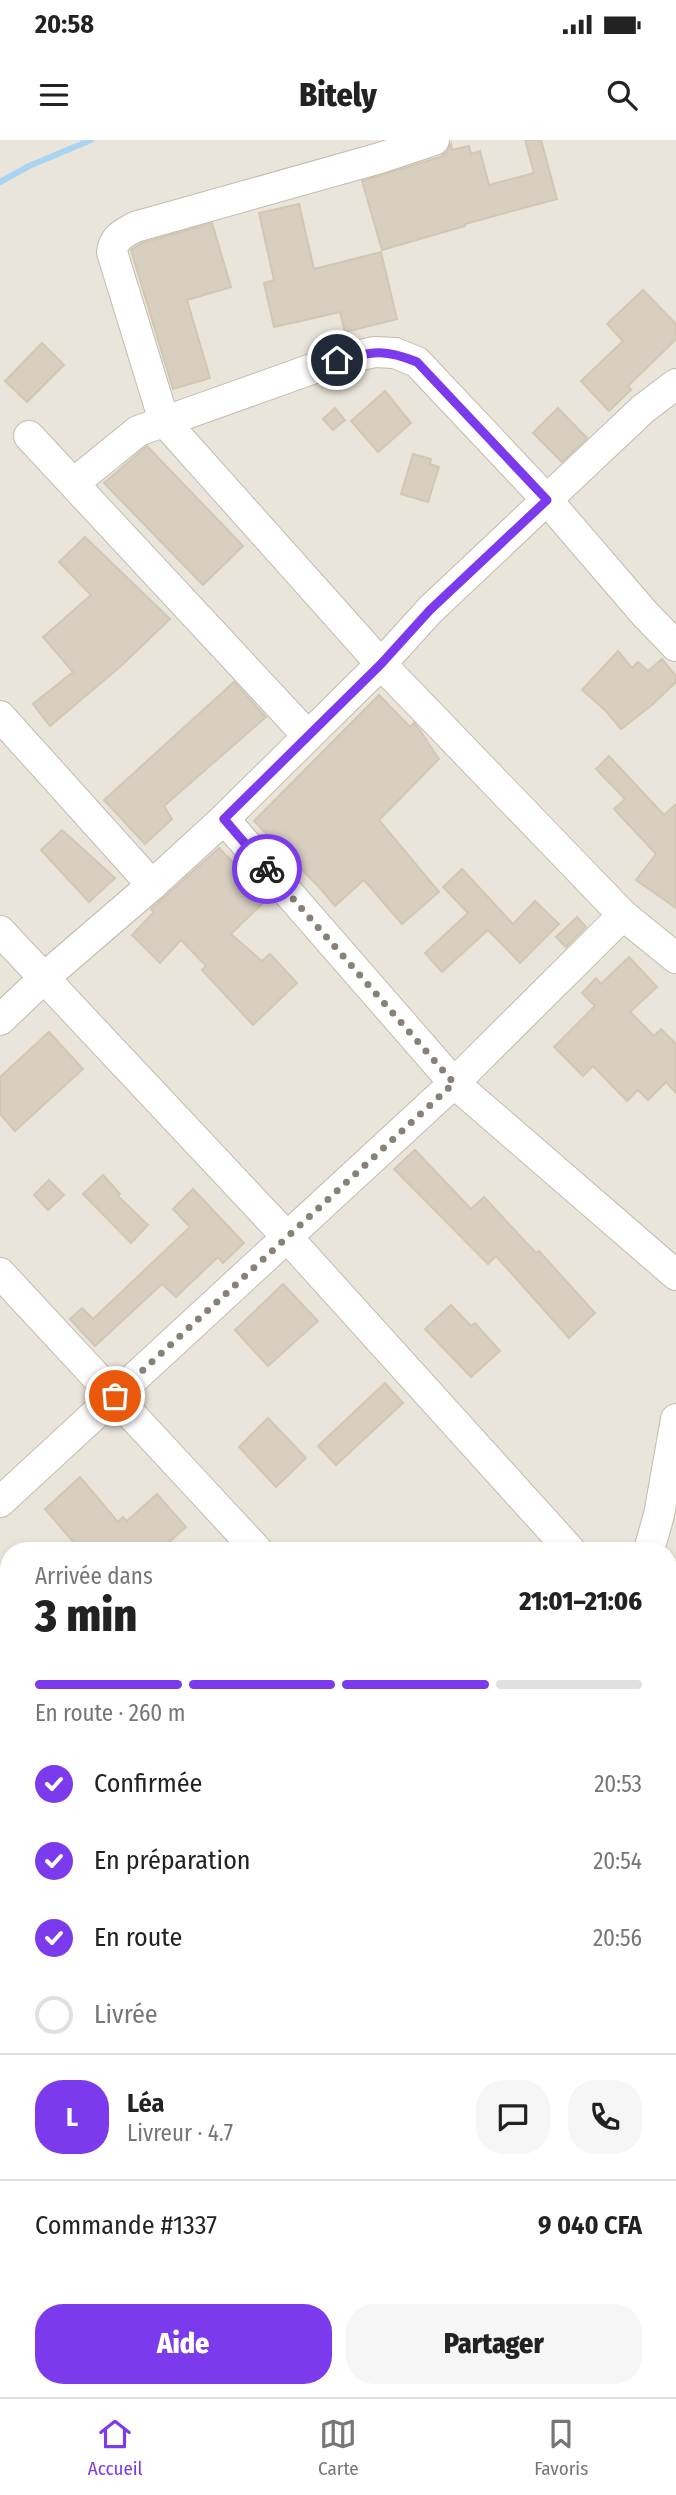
<!DOCTYPE html>
<html lang="fr">
<meta charset="utf-8">
<style>
:root{--surface:#fff;--page:#f6f6f6;--text:#222;--muted:#767676;--line:#e0e0e0;--accent:#7c3aed}
body{margin:0;font-family:"Fira Sans Condensed",sans-serif;background:var(--page);color:var(--text);height:100vh;display:flex;flex-direction:column;font-size:26px;white-space:nowrap}
*{box-sizing:border-box;margin:0}
p{font-size:23px;color:var(--muted)}
.icon{flex:none;width:38px;height:38px;fill:none;stroke:currentColor;stroke-width:2;stroke-linecap:round;stroke-linejoin:round}
.map{position:relative;flex:1;overflow:hidden}
.details{position:absolute;left:0px;top:1402px;width:677px;height:856px;display:flex;flex-direction:column;background:var(--surface);border-radius:28px 28px 0 0;box-shadow:0 4px 10px #0003}
.details>*{flex:none}
.pin{position:absolute;display:grid;place-items:center;width:60px;height:60px;color:#fff;margin:-30px;border:4px solid #fff;border-radius:50%;box-shadow:0 2px 7px #0007}
.courier{position:absolute;display:grid;place-items:center;width:70px;height:70px;margin:-35px;border:5px solid #7c3aed;border-radius:50%;background:#fff;color:#222;box-shadow:0 2px 9px #0007}
.head em{font-style:normal;font-weight:800}
.head div{display:flex;flex-direction:column-reverse}
.head{display:flex;align-items:center;justify-content:space-between;height:119px;padding:0 35px}
h1{font-size:46px;font-weight:800;line-height:52px}
.bar{display:grid;grid-template-columns:repeat(4,1fr);gap:10px 7px;align-content:center;height:84px;padding:0 35px}
.bar i{height:9px;border-radius:5px;background:var(--line)}
.bar .current{background:var(--accent)}
.bar p{grid-column:span 4}
.line{display:flex;align-items:center;gap:18px;padding:0 35px;border-top:2px solid var(--line)}
.line div{flex:1}
.round{display:grid;place-items:center;flex:none;width:74px;height:74px;border-radius:28px;background:var(--page)}
ol{padding:0 35px;list-style:none}
li{display:flex;align-items:center;gap:21px;height:77px}
li p{margin-inline-start:auto}
li .icon{padding:7px;border-radius:50%;background:var(--accent);color:#fff;stroke-width:4}
li:last-child{color:var(--muted)}
li i{width:38px;height:38px;border:4px solid var(--line);border-radius:50%}
.action{display:flex;gap:14px;margin-top:auto;padding:14px 35px}
.action a{flex:1;height:80px;border-radius:28px;background:var(--accent);color:#fff;font-size:28px;font-weight:800;line-height:80px;text-align:center}
.action a+a{background:var(--page);color:var(--text)}
.status{display:flex;justify-content:space-between;align-items:center;height:49px;padding:0 35px;background:var(--surface);direction:ltr}
.status svg{height:19px;fill:currentColor}
header{display:flex;justify-content:space-between;align-items:center;height:91px;padding:0 35px;background:var(--surface);font-size:32px;font-weight:800}
.tabs{display:flex;justify-content:space-around;align-items:center;height:98px;border-top:2px solid var(--line);background:var(--surface);font-size:19px;color:var(--muted)}
.tabs a{display:grid;justify-items:center;gap:4px}
.tabs .current{color:var(--accent)}
.map>svg:first-child{display:block}
.residential{fill:#eae5da;fill-rule:evenodd}
.lines{fill:none;stroke-linecap:round;stroke-linejoin:round}
.stream{stroke:#a9d4f2;stroke-width:6}
.building{fill:#d8cfc1;stroke:#d3c7b4;stroke-width:2}
.minor-casing{stroke:#c2bbae;stroke-width:32}
.minor{stroke:#fff;stroke-width:30}
.done{stroke:#878178;stroke-width:7;stroke-dasharray:0 12.6}
.route{stroke:#7c3aed;stroke-width:9}
</style>
<div class="status"><b>20:58</b><svg viewBox="0 0 49 12"><path d="M0 12V9h3v3zM5 12V6h3v6zM10 12V3h3v9zM15 12V0h3v12zM26 1h20v11H26zM47 4h2v5h-2z"/></svg></div>
<header><svg class="icon" aria-label="menu" viewBox="0 0 24 24"><path d="M4 6h16M4 12h16M4 18h16"/></svg>Bitely<svg class="icon" aria-label="search" viewBox="0 0 24 24"><circle cx="10" cy="10" r="6"/><path d="M15 15l6 6"/></svg></header>
<div class="map">
<svg width="676" height="2257" viewBox="0 0 676 2257">
<rect width="100%" height="100%" fill="#f6f3ec"/>
<path class="residential" d="M0 0H676V2257H0ZM9 1410H668V2249H9Z"/>
<g class="lines">
<polyline class="stream" points="0,42 29,26 91,0"/>
</g>
<g class="building">
<polygon points="525,0 541,0 557,59 465,84 465,86 382,110 362,41 440,17 447,12 451,4 452,10 469,6 471,14 480,11 489,45 534,33"/>
<polygon points="299,64 314,129 381,112 397,179 345,192 340,172 274,187 264,143 274,140 259,73"/>
<polygon points="212,83 231,147 187,160 210,238 173,249 131,110 142,103"/>
<polygon points="643,150 676,184 676,199 628,246 631,250 609,271 581,241 623,201 607,184"/>
<polygon points="42,203 64,225 27,262 5,241"/>
<polygon points="385,251 411,283 378,312 351,281"/>
<polygon points="335,268 345,280 333,290 323,279"/>
<polygon points="558,268 587,298 562,322 533,293"/>
<polygon points="147,306 243,406 203,445 104,343"/>
<polygon points="413,314 431,319 430,324 439,327 428,362 401,354"/>
<polygon points="85,397 170,479 121,526 50,586 33,564 73,532 43,497 91,455 59,422"/>
<polygon points="618,511 632,528 638,522 648,531 662,519 676,536 676,542 652,565 621,589 606,571 582,550"/>
<polygon points="234,542 266,577 164,666 172,679 145,704 104,660"/>
<polygon points="379,555 410,587 414,583 419,589 439,619 379,680 439,752 402,784 364,740 335,766 320,748 254,681"/>
<polygon points="609,616 664,675 676,664 676,768 636,740 656,714 614,669 625,659 596,629"/>
<polygon points="62,690 115,738 89,762 41,710"/>
<polygon points="219,708 268,758 231,794 262,821 270,814 297,843 253,885 202,830 206,826 181,800 160,823 132,795 154,772 151,769"/>
<polygon points="462,729 513,784 535,761 559,784 520,823 488,790 442,832 425,813 468,773 443,747"/>
<polygon points="577,777 586,787 566,807 556,797"/>
<polygon points="629,817 657,847 630,872 654,896 661,889 676,904 676,953 666,942 648,960 638,950 627,961 593,926 583,936 554,907 595,866 582,853 596,838 601,844"/>
<polygon points="49,892 83,929 15,991 0,974 0,937"/>
<polygon points="415,1010 471,1069 484,1057 536,1113 539,1111 595,1173 569,1198 496,1116 488,1124 394,1029"/>
<polygon points="103,1035 120,1054 118,1056 148,1085 131,1103 83,1054"/>
<polygon points="49,1040 64,1055 48,1070 34,1055"/>
<polygon points="193,1049 244,1103 223,1123 218,1117 176,1157 162,1144 95,1206 70,1179 82,1168 93,1179 190,1087 173,1069"/>
<polygon points="283,1144 318,1181 268,1226 235,1190"/>
<polygon points="451,1165 471,1186 475,1183 500,1211 471,1237 425,1189"/>
<polygon points="385,1243 403,1263 336,1325 318,1306"/>
<polygon points="268,1278 306,1318 276,1347 239,1307"/>
<polygon points="80,1337 118,1382 123,1377 127,1381 157,1354 186,1387 160,1410 80,1410 45,1369"/>
</g>
<g class="lines">
<defs>
<g id="minor">
<path d="M434 0 380 18 135 87C123 94 114 97 112 112L164 281 381 524 623 775 676 818"/>
<polyline points="29,296 308,596"/>
<polyline points="74,343 138,291 337,220 375,212 395,213 417,222 547,360 645,474 676,506"/>
<polyline points="0,576 152,745"/>
<polyline points="224,679 454,943 676,1135"/>
<polyline points="0,791 287,1097 570,1410"/>
<polyline points="0,880 45,837 152,745 224,679 381,524 430,470 643,269 676,244"/>
<polyline points="0,1133 257,1410"/>
<polyline points="0,1362 454,943 623,775"/>
<polyline points="649,1410 659,1375 676,1279"/>
<polyline points="0,1473 9,1482"/>
<polyline points="668,1653 676,1654"/>
<polyline points="0,1760 9,1751"/>
<polyline points="0,1798 9,1808"/>
<polyline points="668,1970 676,1974"/>
<polyline points="0,2138 9,2148"/>
<polyline points="668,2194 676,2190"/>
<polyline points="0,2230 9,2222"/>
<polyline points="410,2249 418,2257"/>
<polyline points="439,2257 443,2249"/>
<polyline points="569,2257 589,2249"/>
</g>
</defs>
<use href="#minor" class="minor-casing"/>
<use href="#minor" class="minor"/>
</g>
<g class="lines">
<polyline class="done" points="115,1256 454,943 267,729"/>
<path class="route" d="M267 729 224 679 381 524 430 470 547 360 417 222C382 208 373 212 337 220"/>
</g>
</svg>
<div class="pin" style="left:115px;top:1256px;background:#ea580c"><svg class="icon" aria-label="bag" viewBox="0 0 24 24"><path d="M5 8h14l-1 12H6zM9 8a3 3 0 0 1 6 0"/></svg></div>
<div class="pin" style="left:337px;top:220px;background:#1f2937"><svg class="icon" aria-label="home" viewBox="0 0 24 24"><path d="M3 11l9-7 9 7M6 9v11h12V9"/></svg></div>
<div class="courier" style="left:267px;top:729px"><svg class="icon" aria-label="bike" viewBox="0 0 24 24"><circle cx="6" cy="16" r="4"/><circle cx="18" cy="16" r="4"/><path d="M6 16l4-8h5l3 8M10 8l3 8H6M13 5h3"/></svg></div>
<section class="details">
<div class="head"><div><h1>3 min</h1><p>Arrivée dans</p></div><em>21:01–21:06</em></div>
<div class="bar"><i class="current"></i><i class="current"></i><i class="current"></i><i></i><p>En route · 260 m</p></div>
<ol>
<li><svg class="icon" aria-label="check" viewBox="0 0 24 24"><path d="M5 12l5 5 9-10"/></svg>Confirmée<p>20:53</p></li>
<li><svg class="icon" aria-label="check" viewBox="0 0 24 24"><path d="M5 12l5 5 9-10"/></svg>En préparation<p>20:54</p></li>
<li><svg class="icon" aria-label="check" viewBox="0 0 24 24"><path d="M5 12l5 5 9-10"/></svg>En route<p>20:56</p></li>
<li><i></i>Livrée</li>
</ol>
<div class="line" style="height:126px"><b class="round" style="background:var(--accent);color:#fff">L</b><div><b>Léa</b><p>Livreur · 4.7</p></div><a class="round"><svg class="icon" aria-label="chat" viewBox="0 0 24 24"><path d="M4 5h16v11H9l-5 4z"/></svg></a><a class="round"><svg class="icon" aria-label="phone" viewBox="0 0 24 24"><path d="M5 4h4l2 5-3 2q2 4 5 5l2-3 5 2v4C11 20 4 13 5 4z"/></svg></a></div>
<div class="line" style="height:91px"><div>Commande #1337</div><b>9 040 CFA</b></div>
<div class="action"><a>Aide</a><a>Partager</a></div>
</section>
</div>
<nav class="tabs">
<a class="current"><svg class="icon" aria-label="home" viewBox="0 0 24 24"><path d="M3 11l9-7 9 7M6 9v11h12V9"/></svg>Accueil</a>
<a><svg class="icon" aria-label="map" viewBox="0 0 24 24"><path d="M3 6l6-2 6 2 6-2v14l-6 2-6-2-6 2zM9 4v14M15 6v14"/></svg>Carte</a>
<a><svg class="icon" aria-label="saved" viewBox="0 0 24 24"><path d="M7 4h10v16l-5-4-5 4z"/></svg>Favoris</a>
</nav>
